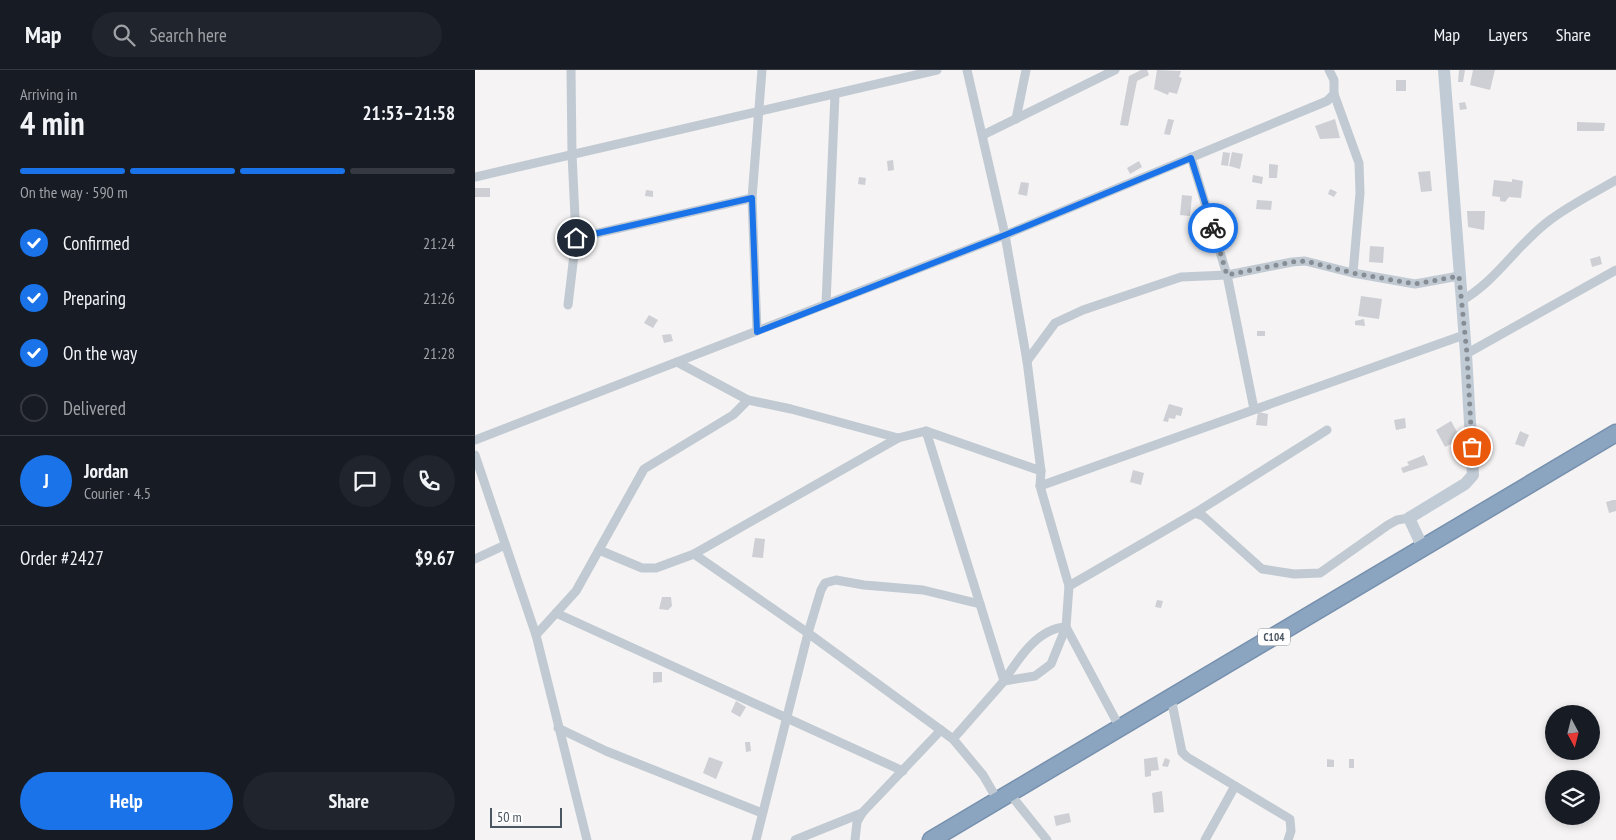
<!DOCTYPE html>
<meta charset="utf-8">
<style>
:root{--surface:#171b24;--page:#20242c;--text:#f1f3f6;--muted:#9ea1a6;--line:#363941;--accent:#1a73e8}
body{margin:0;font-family:"PT Sans Narrow",sans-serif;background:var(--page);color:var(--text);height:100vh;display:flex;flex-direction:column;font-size:19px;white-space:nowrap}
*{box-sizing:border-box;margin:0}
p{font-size:16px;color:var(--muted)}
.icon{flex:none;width:28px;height:28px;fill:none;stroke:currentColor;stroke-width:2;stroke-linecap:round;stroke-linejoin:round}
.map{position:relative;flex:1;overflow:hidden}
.details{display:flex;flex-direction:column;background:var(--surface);width:475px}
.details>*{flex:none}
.needle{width:32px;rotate:173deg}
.buttons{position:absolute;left:1070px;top:635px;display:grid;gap:10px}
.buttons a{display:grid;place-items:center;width:55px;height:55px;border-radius:50%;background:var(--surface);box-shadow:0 2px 8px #0003;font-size:25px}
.scale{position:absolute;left:15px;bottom:12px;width:72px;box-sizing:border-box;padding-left:5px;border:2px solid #4a5661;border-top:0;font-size:14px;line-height:18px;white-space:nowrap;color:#4a5661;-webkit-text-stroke:4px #fff;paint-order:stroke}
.pin{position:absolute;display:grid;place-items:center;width:42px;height:42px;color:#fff;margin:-21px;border:2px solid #fff;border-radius:50%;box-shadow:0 1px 5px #0007}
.courier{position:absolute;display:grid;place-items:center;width:50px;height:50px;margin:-25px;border:4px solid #1a73e8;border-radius:50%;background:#fff;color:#222;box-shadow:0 1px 6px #0007}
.summary em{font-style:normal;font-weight:700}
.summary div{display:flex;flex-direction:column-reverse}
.summary{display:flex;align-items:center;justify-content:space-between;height:85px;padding:0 20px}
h1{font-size:32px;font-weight:700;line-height:38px}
.bar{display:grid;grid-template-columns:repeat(4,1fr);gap:8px 5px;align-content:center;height:60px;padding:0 20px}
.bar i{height:6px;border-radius:4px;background:var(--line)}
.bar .on{background:var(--accent)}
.bar p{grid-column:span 4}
.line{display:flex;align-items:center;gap:12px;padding:0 20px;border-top:1px solid var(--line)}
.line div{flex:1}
.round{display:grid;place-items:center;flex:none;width:52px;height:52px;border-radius:26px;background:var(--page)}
ol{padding:0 20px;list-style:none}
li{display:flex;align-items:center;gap:15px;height:55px}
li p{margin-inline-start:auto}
li .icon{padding:5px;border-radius:50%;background:var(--accent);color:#fff;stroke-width:4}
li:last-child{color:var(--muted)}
li i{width:28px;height:28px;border:2px solid var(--line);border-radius:50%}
.action{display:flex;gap:10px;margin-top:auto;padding:10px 20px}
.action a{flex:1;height:58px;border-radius:30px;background:var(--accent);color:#fff;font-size:20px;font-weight:700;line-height:58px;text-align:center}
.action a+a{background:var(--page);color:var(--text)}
header{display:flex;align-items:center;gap:30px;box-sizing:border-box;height:70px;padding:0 25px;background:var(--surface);border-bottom:1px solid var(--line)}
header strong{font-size:24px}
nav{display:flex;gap:28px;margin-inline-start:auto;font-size:18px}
.search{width:350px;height:45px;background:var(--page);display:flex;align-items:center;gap:12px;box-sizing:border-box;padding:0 18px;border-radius:28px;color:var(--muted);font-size:19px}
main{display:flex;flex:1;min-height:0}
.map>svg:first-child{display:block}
.building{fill:#cdcfd5}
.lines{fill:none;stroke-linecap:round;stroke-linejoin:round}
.highway-casing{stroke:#7690ad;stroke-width:19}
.street{stroke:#c1cad2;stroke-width:9}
.secondary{stroke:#c1cbd6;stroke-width:12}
.highway{stroke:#8ba5c1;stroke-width:16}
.done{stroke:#868d94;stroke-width:5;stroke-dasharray:0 9}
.route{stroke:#1a73e8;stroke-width:6}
.labels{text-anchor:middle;stroke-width:4;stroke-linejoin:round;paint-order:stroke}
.shield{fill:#fff;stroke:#808990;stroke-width:1}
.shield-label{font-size:11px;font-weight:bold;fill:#4a5661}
</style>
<header>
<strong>Map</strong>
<div class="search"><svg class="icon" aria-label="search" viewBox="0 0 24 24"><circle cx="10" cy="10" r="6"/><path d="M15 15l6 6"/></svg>Search here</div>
<nav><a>Map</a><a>Layers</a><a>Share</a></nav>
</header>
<main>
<section class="details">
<div class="summary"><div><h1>4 min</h1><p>Arriving in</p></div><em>21:53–21:58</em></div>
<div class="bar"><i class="on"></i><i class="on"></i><i class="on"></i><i></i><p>On the way · 590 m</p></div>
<ol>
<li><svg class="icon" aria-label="check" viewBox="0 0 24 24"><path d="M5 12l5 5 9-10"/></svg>Confirmed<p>21:24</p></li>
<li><svg class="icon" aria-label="check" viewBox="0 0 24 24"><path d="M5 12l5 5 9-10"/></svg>Preparing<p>21:26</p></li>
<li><svg class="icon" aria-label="check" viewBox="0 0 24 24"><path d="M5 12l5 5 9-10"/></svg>On the way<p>21:28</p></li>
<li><i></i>Delivered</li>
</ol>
<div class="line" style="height:90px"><b class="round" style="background:var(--accent);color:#fff">J</b><div><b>Jordan</b><p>Courier · 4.5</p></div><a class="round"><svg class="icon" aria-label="chat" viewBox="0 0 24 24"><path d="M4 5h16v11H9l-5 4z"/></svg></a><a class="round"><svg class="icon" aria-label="phone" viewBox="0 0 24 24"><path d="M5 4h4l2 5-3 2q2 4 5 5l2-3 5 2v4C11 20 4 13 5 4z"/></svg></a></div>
<div class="line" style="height:65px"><div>Order #2427</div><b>$9.67</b></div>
<div class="action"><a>Help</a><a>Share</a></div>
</section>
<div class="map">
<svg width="1141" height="770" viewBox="0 0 1141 770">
<rect width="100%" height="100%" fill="#f5f3f3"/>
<g class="building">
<polygon points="666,0 672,0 674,5 662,11 653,56 645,55 654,6"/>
<polygon points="682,0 706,1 704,7 707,8 702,24 694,22 693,25 679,19"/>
<polygon points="984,0 990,0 988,12 983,12"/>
<polygon points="998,0 1020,0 1015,20 995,15"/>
<rect x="921" y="10" width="10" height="11"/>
<polygon points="990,32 992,39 985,40 984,33"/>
<polygon points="693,49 699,50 695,65 689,64"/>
<polygon points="860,49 865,68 845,69 840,56"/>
<polygon points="1102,52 1130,53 1129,61 1102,61"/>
<polygon points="748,82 755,83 753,96 746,95"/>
<polygon points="757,82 768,84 765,99 754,96"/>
<polygon points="418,90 419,100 413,101 412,91"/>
<polygon points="664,91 667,97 655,104 652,98"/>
<polygon points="794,94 803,95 802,108 794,108"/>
<polygon points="955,101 957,121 946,122 943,102"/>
<polygon points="778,105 788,107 787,114 777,112"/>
<polygon points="384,107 391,108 390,115 383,114"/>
<polygon points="1037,109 1048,111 1046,128 1034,127 1030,132 1025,131 1025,127 1017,126 1019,110 1037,112"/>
<polygon points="546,112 554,113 552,126 543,124"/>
<rect x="0" y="118" width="15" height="9"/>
<polygon points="855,119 862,122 859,127 853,124"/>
<polygon points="171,120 178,121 178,127 170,126"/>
<polygon points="707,125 717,126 715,146 705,145"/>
<polygon points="782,130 797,131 796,140 781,139"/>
<polygon points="992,141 1010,141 1009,160 993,157"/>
<polygon points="895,176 909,177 908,193 894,192"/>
<polygon points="1125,186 1127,194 1117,197 1115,189"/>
<polygon points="886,226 907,229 904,249 883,246"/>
<polygon points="174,245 183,250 178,258 169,253"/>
<polygon points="889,249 890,256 880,255 880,251"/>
<rect x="782" y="261" width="8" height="5"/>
<polygon points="196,264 198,271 189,273 187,265"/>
<polygon points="694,334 708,338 706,346 701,345 700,349 694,348 693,352 688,351"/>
<polygon points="783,342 793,344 792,356 781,355"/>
<polygon points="930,348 931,358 921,360 919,350"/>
<polygon points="976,351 986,369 970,377 961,360"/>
<polygon points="1045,361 1054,365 1049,377 1040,374"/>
<polygon points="949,385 953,395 928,403 926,398 934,395 932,392"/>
<polygon points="658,400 669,403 666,415 655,412"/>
<polygon points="1138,430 1141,430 1141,441 1134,443 1131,432"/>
<polygon points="280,468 290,469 288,488 277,487"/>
<polygon points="187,527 196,527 197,536 193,540 184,539"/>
<polygon points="682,530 688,531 686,538 680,537"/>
<polygon points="178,602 187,602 187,612 178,613"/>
<polygon points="261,631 271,637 265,647 256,642"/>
<polygon points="270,672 275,672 276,681 271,682"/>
<polygon points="234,687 248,692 241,709 228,703"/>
<polygon points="682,687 684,700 676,701 676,706 670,707 669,689"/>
<polygon points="690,688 695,690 693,697 687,696"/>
<polygon points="852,689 859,690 859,697 852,697"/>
<rect x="874" y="689" width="5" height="9"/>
<polygon points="687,721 689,742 679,743 677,723"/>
<polygon points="594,743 596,752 581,756 579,746"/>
</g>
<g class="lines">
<defs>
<polyline id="highway" points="456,770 1141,363"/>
</defs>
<use href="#highway" class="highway-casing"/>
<g class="street">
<polyline points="492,0 530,165 552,291 566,401 565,416 594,516 591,557 576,594 560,606 529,611"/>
<polyline points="859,24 884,93 885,123 878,203"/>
<polyline points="541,49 551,0"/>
<polyline points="508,65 640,0"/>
<polyline points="716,87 752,205 779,339"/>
<polyline points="0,107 462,0"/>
<polyline points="101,168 277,128"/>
<path d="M986 231C1022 211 1042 174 1075 150 1095 135 1119 123 1141 110"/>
<polyline points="351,234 360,24"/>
<polyline points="93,235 101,168 97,84 96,0"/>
<polyline points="282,261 277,128 287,0"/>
<polyline points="991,284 1141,200"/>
<polyline points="552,291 580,253 608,240 706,207 752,205 817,192 830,191 878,203 940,214 984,206"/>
<polyline points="202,292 273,330 316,339 423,368"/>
<polyline points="451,361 529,611 478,669"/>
<polyline points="0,370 530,165 852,31 859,24 859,10 854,0"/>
<polyline points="0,385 61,565 112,770"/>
<polyline points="565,416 989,265"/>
<polyline points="720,443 852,360"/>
<polyline points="124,480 167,498 181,498 219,484 423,368 451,361 566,401"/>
<polyline points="219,484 333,563 478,669 508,705 523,731"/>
<polyline points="0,489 30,475"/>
<polyline points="594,516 720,443 728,446 787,499 819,504 845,503 913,455 922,450 934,448"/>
<polyline points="81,543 428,701"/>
<polyline points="61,565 101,521 169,399 258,345 273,330"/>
<path d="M529 611C543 589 563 558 591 557L645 658"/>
<polyline points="696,628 707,682 712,687 815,749 816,761 813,770"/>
<polyline points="83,658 131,681 287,743"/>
<polyline points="535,724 572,770"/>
<polyline points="281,770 333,563 346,520 350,513 361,510 389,515 448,520 505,534"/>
<polyline points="320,770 387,743"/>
<polyline points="380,770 382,752 387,743 466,660"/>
<polyline points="730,770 760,716"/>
</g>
<polyline class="secondary" points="948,478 934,448 990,414 998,405 991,284 969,0"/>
<use href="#highway" class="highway"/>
</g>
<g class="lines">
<polyline class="done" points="738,158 752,205 817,192 830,191 878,203 940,214 984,206 992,284 997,377"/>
<polyline class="route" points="101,168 277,128 282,262 530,165 716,88 738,158"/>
</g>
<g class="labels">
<rect class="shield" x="783" y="558.5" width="32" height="17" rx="4"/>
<g class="shield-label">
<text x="799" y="571">C104</text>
</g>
</g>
</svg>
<div class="buttons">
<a><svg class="needle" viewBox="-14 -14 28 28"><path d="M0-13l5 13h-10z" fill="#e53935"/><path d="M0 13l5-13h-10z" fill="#9ea1a6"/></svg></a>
<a><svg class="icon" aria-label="layers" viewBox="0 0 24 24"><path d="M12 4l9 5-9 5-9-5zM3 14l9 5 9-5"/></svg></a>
</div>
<div class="scale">50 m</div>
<div class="pin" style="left:997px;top:377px;background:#ea580c"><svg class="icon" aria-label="bag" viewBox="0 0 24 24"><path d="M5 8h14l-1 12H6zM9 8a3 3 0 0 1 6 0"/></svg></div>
<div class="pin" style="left:101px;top:168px;background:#1f2937"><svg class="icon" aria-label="home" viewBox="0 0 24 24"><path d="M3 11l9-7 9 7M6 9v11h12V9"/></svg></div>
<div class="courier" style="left:738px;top:158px"><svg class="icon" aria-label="bike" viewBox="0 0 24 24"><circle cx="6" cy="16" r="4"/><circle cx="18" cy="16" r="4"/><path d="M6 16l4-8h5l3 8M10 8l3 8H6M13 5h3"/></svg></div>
</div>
</main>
